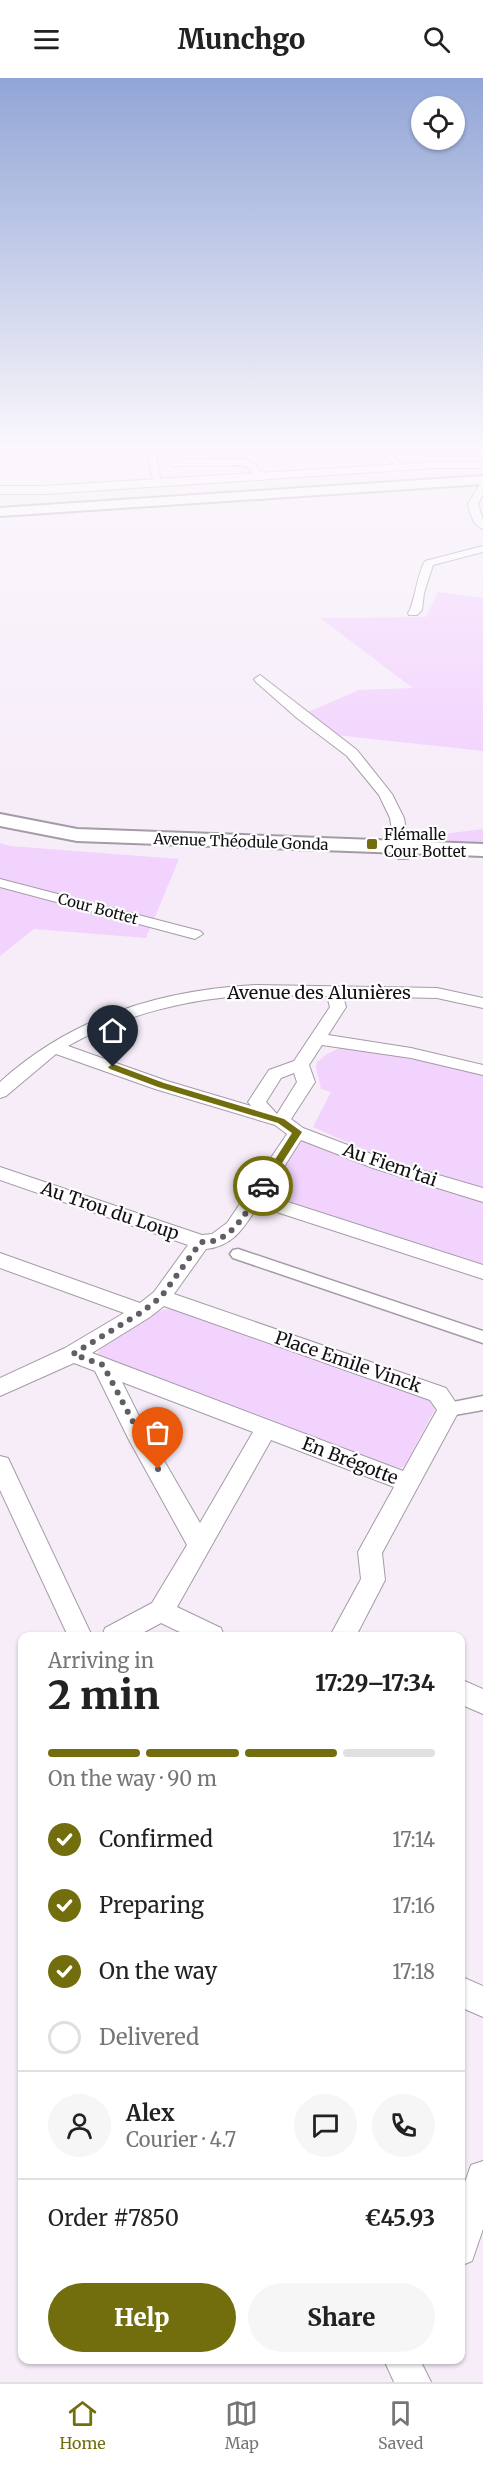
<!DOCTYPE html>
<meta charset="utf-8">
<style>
:root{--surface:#fff;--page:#f6f6f6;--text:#222;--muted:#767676;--line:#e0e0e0;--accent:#726e0e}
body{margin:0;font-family:Merriweather,serif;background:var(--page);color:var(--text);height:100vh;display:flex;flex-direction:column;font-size:22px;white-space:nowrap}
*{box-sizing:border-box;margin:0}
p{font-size:20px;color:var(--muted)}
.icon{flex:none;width:33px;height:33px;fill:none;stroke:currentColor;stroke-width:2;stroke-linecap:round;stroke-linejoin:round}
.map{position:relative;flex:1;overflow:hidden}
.details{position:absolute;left:18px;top:1554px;width:447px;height:732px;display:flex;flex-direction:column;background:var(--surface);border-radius:12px;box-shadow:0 2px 4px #0004}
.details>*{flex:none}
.tools{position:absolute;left:411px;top:18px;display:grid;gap:12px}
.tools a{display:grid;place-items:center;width:54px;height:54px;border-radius:50%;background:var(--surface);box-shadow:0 2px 4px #0004;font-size:30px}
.pin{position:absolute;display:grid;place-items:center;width:51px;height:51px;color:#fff;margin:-62px -26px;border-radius:50% 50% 50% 0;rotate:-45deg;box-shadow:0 0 6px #0007}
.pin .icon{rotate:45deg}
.courier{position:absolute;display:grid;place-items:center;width:60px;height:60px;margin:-30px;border:4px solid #726e0e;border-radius:50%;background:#fff;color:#222;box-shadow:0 2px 8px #0007}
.summary em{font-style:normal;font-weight:800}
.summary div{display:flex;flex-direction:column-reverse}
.summary{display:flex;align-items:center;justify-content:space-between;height:102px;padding:0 30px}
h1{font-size:39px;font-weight:800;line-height:45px}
.bar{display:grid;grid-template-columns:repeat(4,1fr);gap:9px 6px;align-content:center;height:72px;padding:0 30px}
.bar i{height:8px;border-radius:4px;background:var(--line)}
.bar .active{background:var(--accent)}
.bar p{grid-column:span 4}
.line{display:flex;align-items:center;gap:15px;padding:0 30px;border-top:2px solid var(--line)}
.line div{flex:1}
.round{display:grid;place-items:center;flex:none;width:63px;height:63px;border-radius:32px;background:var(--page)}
ol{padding:0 30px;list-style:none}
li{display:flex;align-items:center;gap:18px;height:66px}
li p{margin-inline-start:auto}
li .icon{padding:6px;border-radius:50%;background:var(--accent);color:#fff;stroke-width:4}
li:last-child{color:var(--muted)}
li i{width:33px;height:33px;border:3px solid var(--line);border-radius:50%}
.primary-button{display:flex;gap:12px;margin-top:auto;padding:12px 30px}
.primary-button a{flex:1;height:69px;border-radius:36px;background:var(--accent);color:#fff;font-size:24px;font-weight:800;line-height:69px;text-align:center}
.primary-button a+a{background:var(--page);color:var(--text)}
header{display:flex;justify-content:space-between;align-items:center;height:78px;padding:0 30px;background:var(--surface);font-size:27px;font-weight:800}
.tabs{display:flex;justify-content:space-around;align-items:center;height:84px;border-top:2px solid var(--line);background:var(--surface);font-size:16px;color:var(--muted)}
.tabs a{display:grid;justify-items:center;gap:3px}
.tabs .active{color:var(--accent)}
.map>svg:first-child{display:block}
.green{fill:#f2d3fd}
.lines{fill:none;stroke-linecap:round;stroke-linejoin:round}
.pedestrian-casing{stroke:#a39ba6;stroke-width:3}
.minor-casing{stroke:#a39ba6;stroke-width:2}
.tertiary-casing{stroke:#a39ba6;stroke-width:2}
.secondary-casing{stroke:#a39ba6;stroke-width:4}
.pedestrian{fill:#fff;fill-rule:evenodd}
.minor{fill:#fff;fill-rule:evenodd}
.tertiary{fill:#fff;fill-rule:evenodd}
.secondary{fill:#fff;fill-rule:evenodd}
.route{fill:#726e0e}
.done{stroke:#625d64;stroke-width:6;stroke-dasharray:0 10.8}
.poi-dot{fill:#726e0e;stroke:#fefefe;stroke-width:2}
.labels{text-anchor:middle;stroke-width:4.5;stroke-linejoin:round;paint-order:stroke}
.far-poi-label{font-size:15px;fill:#131014;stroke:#fefefe;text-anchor:start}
.far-street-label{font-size:15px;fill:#131014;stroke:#fefefe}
.street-label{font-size:18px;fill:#131014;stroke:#fefefe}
</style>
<header><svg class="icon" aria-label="menu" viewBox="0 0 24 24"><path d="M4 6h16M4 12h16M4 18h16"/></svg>Munchgo<svg class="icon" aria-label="search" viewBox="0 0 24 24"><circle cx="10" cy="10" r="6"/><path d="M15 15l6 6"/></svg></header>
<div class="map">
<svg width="483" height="2304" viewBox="0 0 483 2304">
<rect width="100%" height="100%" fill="#f6edf9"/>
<g class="green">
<polygon points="438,514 483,520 483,673 326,656 301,637 359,612 413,610 320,540 426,539"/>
<polygon points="483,751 483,768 442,767 411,760"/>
<polygon points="0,765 10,768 179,781 146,860 34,851 0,878"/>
<polygon points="342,969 416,980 483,996 483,1113 387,1082 313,1049 331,1014 321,1011 316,989 317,984 327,976"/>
<polygon points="304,1061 483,1122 483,1187 269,1117 268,1110"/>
<polygon points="167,1231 180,1232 432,1320 436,1327 434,1333 405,1387 401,1390 394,1389 102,1282 98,1277 100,1271 157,1234"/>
</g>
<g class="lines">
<defs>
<g id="pedestrian">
<polygon points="238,1171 483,1253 483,1265 233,1180 230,1176 233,1172"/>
<polygon points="483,1318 483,1332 449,1338 443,1336 441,1331 443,1326"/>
</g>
<g id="minor">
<polygon points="146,371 154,371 162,407 154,405"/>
<polygon points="376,371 385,371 408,390 401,392"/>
<polygon points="244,381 255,386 266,400 264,402 258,402 249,390 242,387 172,388 168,385 172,382"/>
<path d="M483 405V416L478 426 483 442V451C473 447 470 436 468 426L480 406Z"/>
<path d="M483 468V474L433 487 424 515 422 532 417 537H409L408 535C414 528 417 496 425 483Z"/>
<polygon points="260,597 357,672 392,716 404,740 410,778 408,781 398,781 396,778 390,740 379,717 347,678 297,640 256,604 254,601"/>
<polygon points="0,801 200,853 203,856 195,861 0,809"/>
<path d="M255 907 437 910 483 920V930L437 920 343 918 346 929 328 957 411 970 483 987V997L411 980 322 967 309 987 315 1004 291 1041 303 1050 387 1082 483 1110V1124L373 1090 301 1062 266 1117 483 1187V1201L258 1128C244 1149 234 1168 206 1171L174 1216 446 1310 460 1331 382 1475 385 1502 356 1558H330L361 1501 358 1474 394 1409 271 1362 177 1529 221 1550 224 1558H188L161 1545 137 1558H102L105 1550 152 1525 187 1467 128 1360 95 1293 74 1285 0 1318V1300L65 1270 124 1235 0 1190V1175L140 1225 154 1214 188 1167 0 1102V1089L202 1157 212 1156 227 1145 287 1056 275 1047 155 1011 56 976 6 1018 0 1020V1004C70 940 160 912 255 907ZM255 917 327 918 330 929 294 983 269 992 248 1024 251 1028 167 1003 68 968C124 936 191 920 255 917ZM294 995 297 1004 277 1036 266 1024 281 1000ZM164 1228 430 1322 437 1332 403 1393 92 1275 150 1239ZM122 1304 253 1354 200 1445 144 1348Z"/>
<polygon points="0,1378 8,1380 92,1558 68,1558 0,1412"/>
<polygon points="460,1601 483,1611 483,1636 460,1626"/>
<polygon points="460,1898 483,1908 483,1939 460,1929"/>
<polygon points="483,2083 483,2151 472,2183 460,2188 460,2118 471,2087"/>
<polygon points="384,2282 420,2282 431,2304 394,2304"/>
</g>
<polygon id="tertiary" points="436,384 483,384 483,390 436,390 44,416 0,416 0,408 44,408"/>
<g id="secondary">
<polygon points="483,398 483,406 0,438 0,430"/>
<polygon points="0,736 77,751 483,766 483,778 77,763 0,748"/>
</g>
</defs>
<use href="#pedestrian" class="pedestrian-casing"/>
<use href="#minor" class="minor-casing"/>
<use href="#tertiary" class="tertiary-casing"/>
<use href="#secondary" class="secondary-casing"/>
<use href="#pedestrian" class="pedestrian"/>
<use href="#minor" class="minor"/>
<use href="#tertiary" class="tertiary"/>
<use href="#secondary" class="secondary"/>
</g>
<linearGradient id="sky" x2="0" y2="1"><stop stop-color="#91a5d6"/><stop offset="0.53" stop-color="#fbf7fc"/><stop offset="1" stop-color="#fbf7fc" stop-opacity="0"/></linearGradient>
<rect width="483" height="694" fill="url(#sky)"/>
<polygon class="route" points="113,986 164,1005 284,1041 302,1054 266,1110 259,1110 258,1108 292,1055 278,1045 158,1009 110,991 108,989"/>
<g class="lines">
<path class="done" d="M158 1391 103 1287 73 1276 142 1234 161 1219 201 1164C232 1167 248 1130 263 1108"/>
</g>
<rect class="poi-dot" x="366" y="760" width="12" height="12" rx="3"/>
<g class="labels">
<g class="far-poi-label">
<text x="384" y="762">Flémalle<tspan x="384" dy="17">Cour Bottet</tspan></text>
</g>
<g class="far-street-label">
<text transform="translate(241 764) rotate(2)" y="5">Avenue Théodule Gonda</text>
<text transform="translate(98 831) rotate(15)" y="5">Cour Bottet</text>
</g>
<g class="street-label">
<text x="319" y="921">Avenue des Alunières</text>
<text transform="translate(390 1087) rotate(19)" y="6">Au Fiem'tai</text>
<text transform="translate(110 1133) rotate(19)" y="6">Au Trou du Loup</text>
<text transform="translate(348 1284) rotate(19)" y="6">Place Emile Vinck</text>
<text transform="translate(350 1383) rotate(21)" y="6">En Brégotte</text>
</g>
</g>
</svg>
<div class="tools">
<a><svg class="icon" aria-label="locate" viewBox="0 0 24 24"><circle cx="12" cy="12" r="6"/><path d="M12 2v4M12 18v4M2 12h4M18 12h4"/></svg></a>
</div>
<div class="pin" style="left:158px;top:1391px;background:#ea580c"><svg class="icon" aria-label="bag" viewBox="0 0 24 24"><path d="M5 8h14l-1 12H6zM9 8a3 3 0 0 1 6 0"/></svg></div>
<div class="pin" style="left:113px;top:989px;background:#1f2937"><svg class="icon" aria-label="home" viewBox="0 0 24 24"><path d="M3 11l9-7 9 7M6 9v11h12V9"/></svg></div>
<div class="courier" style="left:263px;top:1108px"><svg class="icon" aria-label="car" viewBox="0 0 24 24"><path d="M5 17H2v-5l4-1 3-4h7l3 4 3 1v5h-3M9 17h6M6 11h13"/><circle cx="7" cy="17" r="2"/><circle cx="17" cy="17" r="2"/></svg></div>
<section class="details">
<div class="summary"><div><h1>2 min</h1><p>Arriving in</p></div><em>17:29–17:34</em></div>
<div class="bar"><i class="active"></i><i class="active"></i><i class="active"></i><i></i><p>On the way · 90 m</p></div>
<ol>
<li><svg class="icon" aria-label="check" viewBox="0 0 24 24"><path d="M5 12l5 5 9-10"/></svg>Confirmed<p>17:14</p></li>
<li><svg class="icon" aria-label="check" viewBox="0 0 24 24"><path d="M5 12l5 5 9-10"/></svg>Preparing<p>17:16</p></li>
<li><svg class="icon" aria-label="check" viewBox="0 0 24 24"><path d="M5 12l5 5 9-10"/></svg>On the way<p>17:18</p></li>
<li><i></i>Delivered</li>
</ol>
<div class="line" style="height:108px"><a class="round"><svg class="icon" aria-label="person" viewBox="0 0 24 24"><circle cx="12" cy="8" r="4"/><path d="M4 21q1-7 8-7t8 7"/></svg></a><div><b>Alex</b><p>Courier · 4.7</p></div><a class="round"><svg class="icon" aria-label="chat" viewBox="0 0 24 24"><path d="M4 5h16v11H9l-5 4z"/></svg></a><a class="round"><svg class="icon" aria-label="phone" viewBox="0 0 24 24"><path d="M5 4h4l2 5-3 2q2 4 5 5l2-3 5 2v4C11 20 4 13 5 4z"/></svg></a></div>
<div class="line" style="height:78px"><div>Order #7850</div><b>€45.93</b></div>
<div class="primary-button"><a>Help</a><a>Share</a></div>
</section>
</div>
<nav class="tabs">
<a class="active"><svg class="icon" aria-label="home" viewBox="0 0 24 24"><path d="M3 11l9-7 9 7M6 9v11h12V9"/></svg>Home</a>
<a><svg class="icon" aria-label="map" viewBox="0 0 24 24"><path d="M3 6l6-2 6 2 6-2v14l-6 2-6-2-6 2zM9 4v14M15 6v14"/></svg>Map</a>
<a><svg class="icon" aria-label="saved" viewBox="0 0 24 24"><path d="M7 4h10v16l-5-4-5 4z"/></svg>Saved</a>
</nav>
